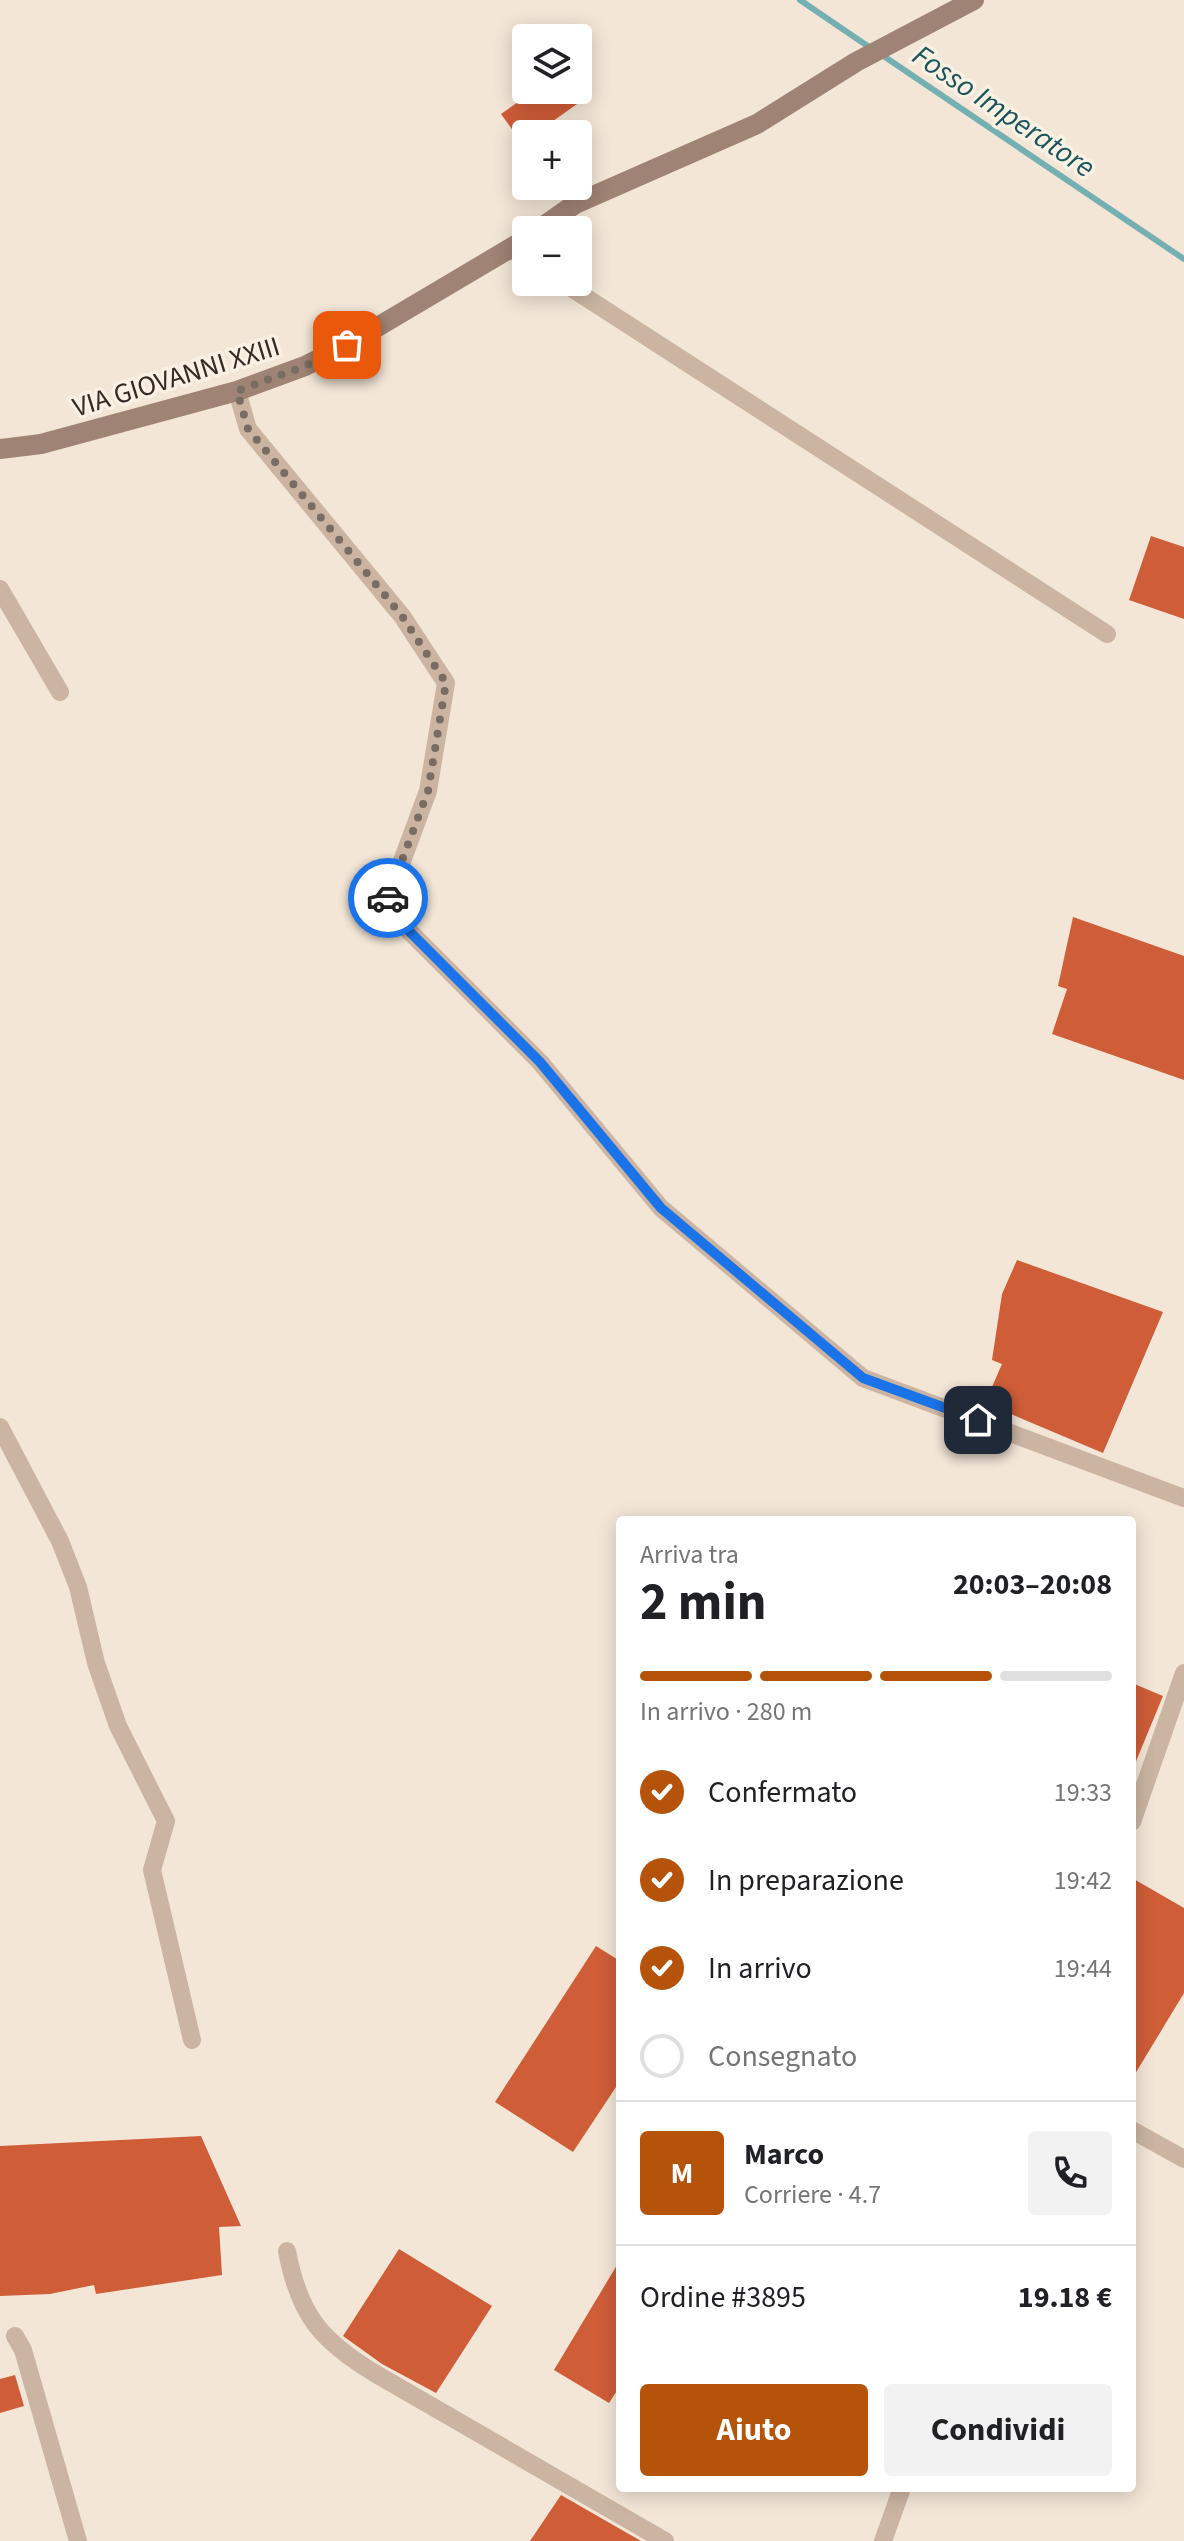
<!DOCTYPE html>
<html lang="it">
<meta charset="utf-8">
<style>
:root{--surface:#fff;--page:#f2f2f2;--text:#202124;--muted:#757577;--line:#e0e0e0;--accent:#b45309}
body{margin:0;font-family:"Source Sans 3",sans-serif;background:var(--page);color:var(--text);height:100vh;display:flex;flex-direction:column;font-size:30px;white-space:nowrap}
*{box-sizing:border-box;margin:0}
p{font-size:26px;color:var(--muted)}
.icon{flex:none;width:44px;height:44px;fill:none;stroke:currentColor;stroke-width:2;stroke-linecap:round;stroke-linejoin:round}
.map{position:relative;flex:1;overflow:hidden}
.side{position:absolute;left:616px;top:1516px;width:520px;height:976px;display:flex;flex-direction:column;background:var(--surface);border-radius:8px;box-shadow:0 4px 20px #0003}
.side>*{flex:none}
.buttons{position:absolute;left:512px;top:24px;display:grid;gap:16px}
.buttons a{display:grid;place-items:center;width:80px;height:80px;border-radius:8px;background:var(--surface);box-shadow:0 4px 20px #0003;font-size:40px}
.pin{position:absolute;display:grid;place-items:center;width:68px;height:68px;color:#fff;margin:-34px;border-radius:16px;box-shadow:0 4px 12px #0006}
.courier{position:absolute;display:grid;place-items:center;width:80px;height:80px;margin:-40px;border:6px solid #1a73e8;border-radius:50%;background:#fff;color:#222;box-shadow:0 2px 10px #0007}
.summary em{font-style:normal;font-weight:700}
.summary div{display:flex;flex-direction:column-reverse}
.summary{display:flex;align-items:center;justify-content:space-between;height:136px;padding:0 24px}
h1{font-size:52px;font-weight:700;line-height:60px}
.bar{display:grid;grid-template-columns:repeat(4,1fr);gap:12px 8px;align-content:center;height:96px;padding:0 24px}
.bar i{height:10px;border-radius:6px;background:var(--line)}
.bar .on{background:var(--accent)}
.bar p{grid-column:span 4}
.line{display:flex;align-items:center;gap:20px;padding:0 24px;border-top:2px solid var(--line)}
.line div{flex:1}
.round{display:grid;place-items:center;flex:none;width:84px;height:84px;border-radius:8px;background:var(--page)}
ol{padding:0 24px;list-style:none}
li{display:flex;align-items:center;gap:24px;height:88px}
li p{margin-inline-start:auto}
li .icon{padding:8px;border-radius:50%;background:var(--accent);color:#fff;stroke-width:4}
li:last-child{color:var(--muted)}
li i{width:44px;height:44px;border:4px solid var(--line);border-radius:50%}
.primary-button{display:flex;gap:16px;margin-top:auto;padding:16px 24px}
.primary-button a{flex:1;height:92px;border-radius:8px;background:var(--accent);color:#fff;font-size:32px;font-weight:700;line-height:92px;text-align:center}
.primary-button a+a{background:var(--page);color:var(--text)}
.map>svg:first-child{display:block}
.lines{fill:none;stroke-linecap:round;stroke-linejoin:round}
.stream{stroke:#74afb2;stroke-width:6}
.building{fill:#cf5d38}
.street{stroke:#cbb5a2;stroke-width:18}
.secondary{stroke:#9f8374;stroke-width:20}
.done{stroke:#786c63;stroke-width:8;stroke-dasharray:0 14.4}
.route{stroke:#1a73e8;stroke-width:10}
.labels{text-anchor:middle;stroke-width:7;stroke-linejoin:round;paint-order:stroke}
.street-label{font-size:28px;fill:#352a25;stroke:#faf0e3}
.water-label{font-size:30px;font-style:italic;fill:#18555a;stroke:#faf0e3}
</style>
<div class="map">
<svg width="1184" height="2541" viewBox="0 0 1184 2541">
<rect width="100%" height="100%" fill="#f3e6d7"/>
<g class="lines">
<g class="stream">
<polyline points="800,0 872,49"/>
<polyline points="882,55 1184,259"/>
</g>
</g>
<g class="building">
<polygon points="535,90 567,90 577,104 535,134 526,134 526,141 522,143 501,114"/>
<polygon points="1151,536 1184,547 1184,619 1129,600"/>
<polygon points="1073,917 1184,956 1184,1080 1052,1034 1067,989 1058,986"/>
<polygon points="1017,1260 1163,1312 1103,1453 985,1403 1002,1364 992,1360 1002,1294"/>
<polygon points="1132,1683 1163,1696 1132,1771"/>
<polygon points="1132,1878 1184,1908 1184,1993 1132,2079"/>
<polygon points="596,1946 620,1961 620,2081 573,2152 495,2102"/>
<polygon points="201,2136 241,2226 219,2227 222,2275 96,2294 94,2285 50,2294 0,2296 0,2146"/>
<polygon points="399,2249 492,2306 436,2393 382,2364 343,2336"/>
<polygon points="620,2260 620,2386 609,2403 554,2370"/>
<polygon points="15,2375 24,2406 0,2413 0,2379"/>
<polygon points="561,2495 641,2541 530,2541"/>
</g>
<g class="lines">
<g class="street">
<polyline points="511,249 526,259"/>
<polyline points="562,282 1107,634"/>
<polyline points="237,391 248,429 402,616 446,683 428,791 385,907 540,1062 661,1208 863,1378 1184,1498"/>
<polyline points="0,589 60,692"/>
<polyline points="0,1427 60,1541 78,1587 96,1663 118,1726 166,1821 152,1870 192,2040"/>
<polyline points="1132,1822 1184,1673"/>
<polyline points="1132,2130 1184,2159"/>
<path d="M287 2251C299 2315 321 2341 376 2374L665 2541"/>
<polyline points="15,2336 23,2350 78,2541"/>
<polyline points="883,2541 902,2488"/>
</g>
<g class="secondary">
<polyline points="538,230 575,204 757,124 856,62 974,0"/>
<polyline points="0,449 41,444 237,391 305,366 347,345 526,239"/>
</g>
</g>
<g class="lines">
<polyline class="done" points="347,345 305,366 237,391 248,429 402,616 446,683 428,791 388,898"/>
<polyline class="route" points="388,898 385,907 540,1062 661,1208 863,1378 978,1420"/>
</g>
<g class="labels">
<g class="street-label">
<text transform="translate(176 376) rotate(-17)" y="10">VIA GIOVANNI XXIII</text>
</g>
<g class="water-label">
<text transform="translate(1004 111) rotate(34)" y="10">Fosso Imperatore</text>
</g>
</g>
</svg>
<div class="buttons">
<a><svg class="icon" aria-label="layers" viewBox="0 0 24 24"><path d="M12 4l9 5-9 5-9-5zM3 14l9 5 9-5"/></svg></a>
<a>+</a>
<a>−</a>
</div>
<div class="pin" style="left:347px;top:345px;background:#ea580c"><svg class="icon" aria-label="bag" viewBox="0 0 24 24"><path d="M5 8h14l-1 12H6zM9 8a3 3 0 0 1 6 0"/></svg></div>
<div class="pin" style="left:978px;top:1420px;background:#1f2937"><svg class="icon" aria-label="home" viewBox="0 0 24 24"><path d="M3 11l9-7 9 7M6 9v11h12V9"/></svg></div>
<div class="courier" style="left:388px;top:898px"><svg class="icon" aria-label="car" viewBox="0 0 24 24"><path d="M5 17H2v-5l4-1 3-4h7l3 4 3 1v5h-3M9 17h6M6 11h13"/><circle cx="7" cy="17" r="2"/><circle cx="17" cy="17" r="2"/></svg></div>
<section class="side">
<div class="summary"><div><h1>2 min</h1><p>Arriva tra</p></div><em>20:03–20:08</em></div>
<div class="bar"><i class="on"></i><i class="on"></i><i class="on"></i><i></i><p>In arrivo · 280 m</p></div>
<ol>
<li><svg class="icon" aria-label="check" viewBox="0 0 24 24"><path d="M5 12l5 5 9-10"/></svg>Confermato<p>19:33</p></li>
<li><svg class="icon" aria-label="check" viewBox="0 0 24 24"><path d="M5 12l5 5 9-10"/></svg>In preparazione<p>19:42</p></li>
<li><svg class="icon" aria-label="check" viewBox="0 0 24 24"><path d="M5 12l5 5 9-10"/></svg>In arrivo<p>19:44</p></li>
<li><i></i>Consegnato</li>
</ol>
<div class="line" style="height:144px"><b class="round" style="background:var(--accent);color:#fff">M</b><div><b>Marco</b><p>Corriere · 4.7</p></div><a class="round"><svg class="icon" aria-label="phone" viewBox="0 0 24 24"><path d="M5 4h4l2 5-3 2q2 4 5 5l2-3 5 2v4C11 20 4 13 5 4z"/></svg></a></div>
<div class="line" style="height:104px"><div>Ordine #3895</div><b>19.18 €</b></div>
<div class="primary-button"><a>Aiuto</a><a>Condividi</a></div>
</section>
</div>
